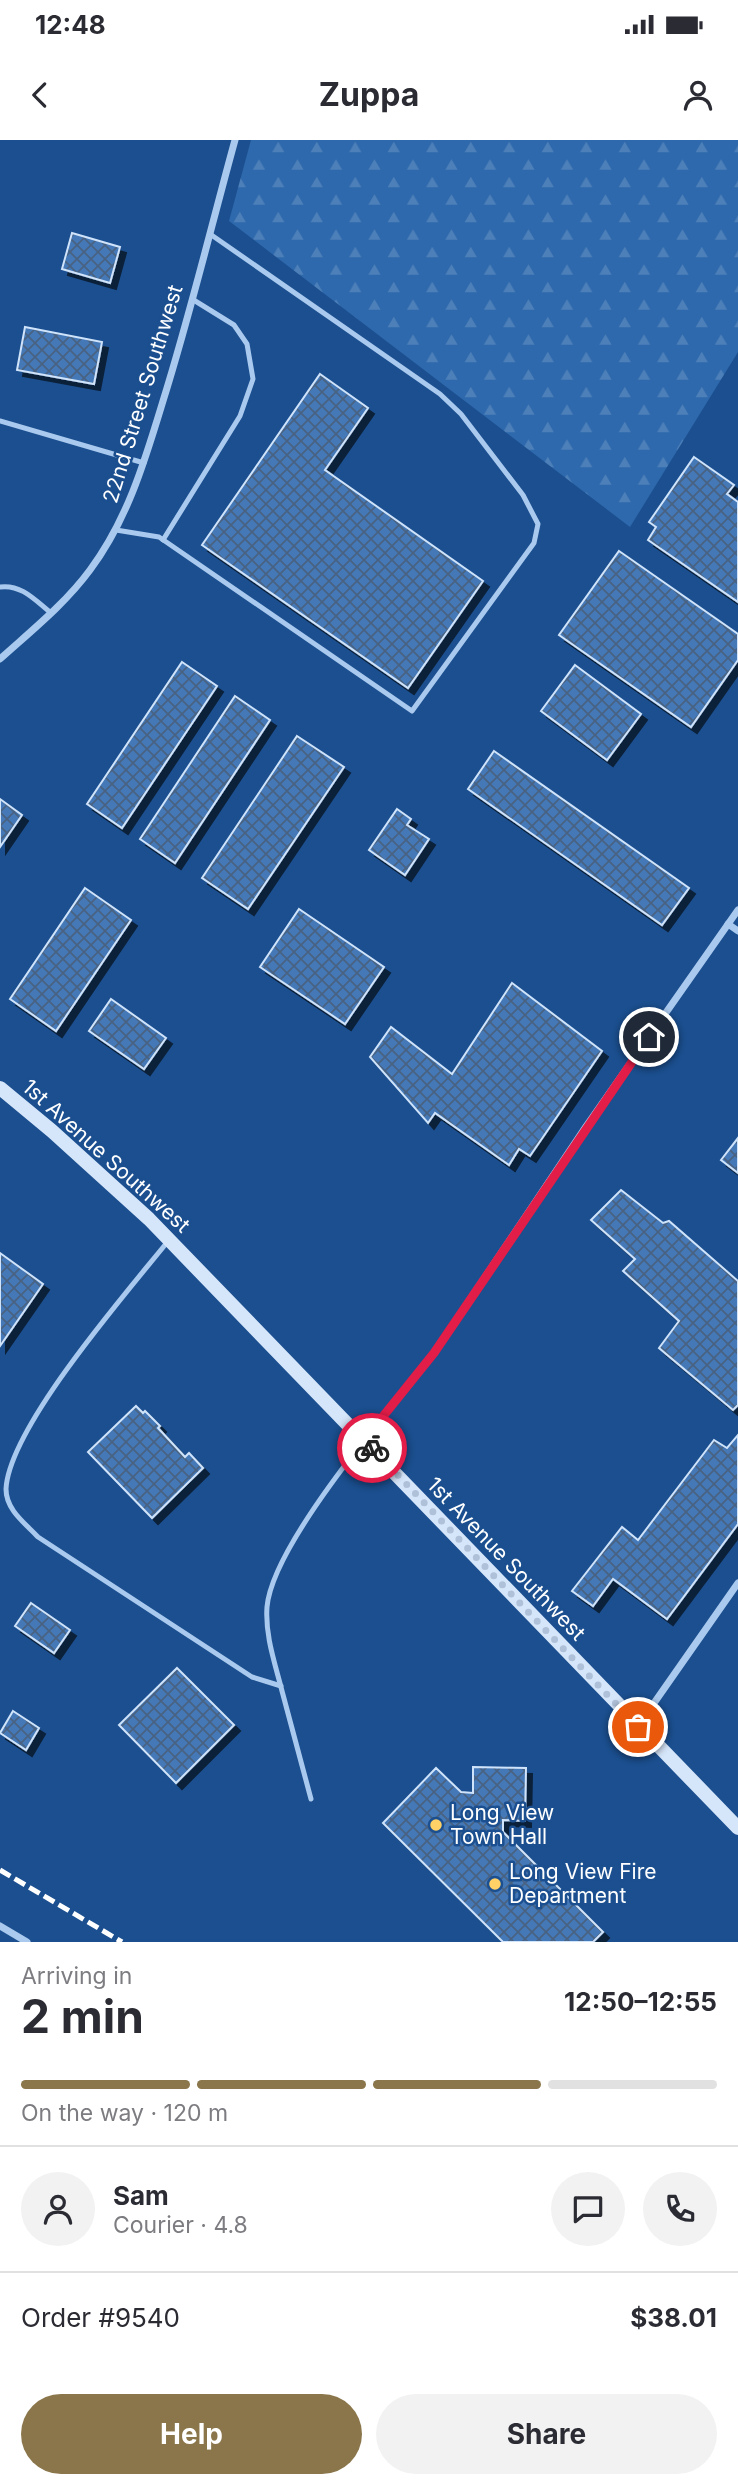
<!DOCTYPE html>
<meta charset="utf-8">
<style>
:root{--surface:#fff;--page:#f2f2f3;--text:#2b2b33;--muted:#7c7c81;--line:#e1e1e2;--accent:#8a764a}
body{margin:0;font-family:Inter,sans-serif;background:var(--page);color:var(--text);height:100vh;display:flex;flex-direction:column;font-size:26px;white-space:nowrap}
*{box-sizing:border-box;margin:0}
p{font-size:23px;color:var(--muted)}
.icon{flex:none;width:38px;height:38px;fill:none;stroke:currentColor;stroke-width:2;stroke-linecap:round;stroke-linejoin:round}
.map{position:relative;height:1802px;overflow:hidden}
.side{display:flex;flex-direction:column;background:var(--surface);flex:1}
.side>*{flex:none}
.pin{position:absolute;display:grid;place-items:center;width:60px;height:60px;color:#fff;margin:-30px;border:4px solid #fff;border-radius:50%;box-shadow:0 2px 7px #0007}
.courier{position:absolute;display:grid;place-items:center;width:70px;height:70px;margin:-35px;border:5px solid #e11d48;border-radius:50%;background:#fff;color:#222;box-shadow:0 2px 9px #0007}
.summary em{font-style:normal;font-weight:700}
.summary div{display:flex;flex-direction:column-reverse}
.summary{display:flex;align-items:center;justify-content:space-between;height:119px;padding:0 21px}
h1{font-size:46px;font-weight:700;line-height:52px}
.bar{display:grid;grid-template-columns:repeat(4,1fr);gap:10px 7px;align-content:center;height:84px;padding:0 21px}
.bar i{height:9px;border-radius:5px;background:var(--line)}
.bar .on{background:var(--accent)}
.bar p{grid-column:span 4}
.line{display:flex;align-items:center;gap:18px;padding:0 21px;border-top:2px solid var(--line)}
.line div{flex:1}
.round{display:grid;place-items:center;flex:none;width:74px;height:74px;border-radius:37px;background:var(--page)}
.action{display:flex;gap:14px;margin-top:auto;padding:14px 21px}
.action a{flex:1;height:80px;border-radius:42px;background:var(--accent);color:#fff;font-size:28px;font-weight:700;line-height:80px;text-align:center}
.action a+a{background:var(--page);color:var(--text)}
.status{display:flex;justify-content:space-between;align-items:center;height:49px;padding:0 35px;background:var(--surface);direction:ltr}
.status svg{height:19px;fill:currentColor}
header{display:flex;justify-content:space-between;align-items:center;height:91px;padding:0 21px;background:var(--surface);font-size:32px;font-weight:700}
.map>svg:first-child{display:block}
.forest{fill:url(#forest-firs)}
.building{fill:url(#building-cross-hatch);stroke:#cfe3fa;stroke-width:2;filter:url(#shadow)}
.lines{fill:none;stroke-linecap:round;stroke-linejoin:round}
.lane{stroke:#a9c9ee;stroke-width:5}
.street{stroke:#a9c9ee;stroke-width:7}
.secondary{stroke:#d6e6fa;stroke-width:14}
.rail{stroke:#fff;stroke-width:5;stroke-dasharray:12 5;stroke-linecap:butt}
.done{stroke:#afc1d8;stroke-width:7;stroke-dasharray:0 12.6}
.route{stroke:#e11d48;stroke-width:9}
.poi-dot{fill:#ffd166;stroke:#1b4f8f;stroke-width:2.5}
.labels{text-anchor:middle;stroke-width:5;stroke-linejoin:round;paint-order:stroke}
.street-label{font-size:21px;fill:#fff;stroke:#1b4f8f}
.poi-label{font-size:21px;fill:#fff;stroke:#1b4f8f;text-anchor:start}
</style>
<div class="status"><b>12:48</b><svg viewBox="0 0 49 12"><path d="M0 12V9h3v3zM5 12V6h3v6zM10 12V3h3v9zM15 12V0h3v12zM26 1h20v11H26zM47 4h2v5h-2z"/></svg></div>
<header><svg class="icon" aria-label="back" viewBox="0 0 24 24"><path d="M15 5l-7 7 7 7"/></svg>Zuppa<svg class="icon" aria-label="person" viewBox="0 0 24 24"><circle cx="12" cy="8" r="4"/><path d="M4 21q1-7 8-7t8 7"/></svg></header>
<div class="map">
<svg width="738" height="1802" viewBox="0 0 738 1802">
<defs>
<pattern id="forest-firs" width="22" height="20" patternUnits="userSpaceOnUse" patternTransform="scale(1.75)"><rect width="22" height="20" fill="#2e69ad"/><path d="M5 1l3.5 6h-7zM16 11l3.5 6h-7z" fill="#4d80b9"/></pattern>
<pattern id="building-cross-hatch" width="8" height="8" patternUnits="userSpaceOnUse" patternTransform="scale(1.75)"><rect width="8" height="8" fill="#4478b7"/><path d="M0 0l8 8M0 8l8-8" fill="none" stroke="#486282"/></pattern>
<filter id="shadow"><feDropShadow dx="6" dy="6" stdDeviation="0" flood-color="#0009"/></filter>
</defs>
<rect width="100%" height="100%" fill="#1b4f8f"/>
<polygon class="forest" points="251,0 738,0 738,212 630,387 229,81"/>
<g class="building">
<polygon points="72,93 120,107 110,143 62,129"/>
<polygon points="25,187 102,202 94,244 17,230"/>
<polygon points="320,234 368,268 325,330 483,441 408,548 202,405"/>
<polygon points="694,317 734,345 727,354 738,362 738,462 648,400 656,387 649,382"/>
<polygon points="619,411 738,494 738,520 691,587 559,495"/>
<polygon points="182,522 217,546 122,688 87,664"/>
<polygon points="575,525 641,574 607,620 541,571"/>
<polygon points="235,556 270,580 175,723 140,699"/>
<polygon points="297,596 344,627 248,769 202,738"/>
<polygon points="494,611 689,748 662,785 468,649"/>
<polygon points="0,659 22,675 0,707"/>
<polygon points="397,669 411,679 407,685 429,699 405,735 369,710"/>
<polygon points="85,748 131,780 56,891 10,859"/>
<polygon points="299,769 384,827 345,884 260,827"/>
<polygon points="512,843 602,911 530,1016 519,1009 509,1025 435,973 428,983 370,917 391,887 452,934"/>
<polygon points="111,859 166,898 144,929 89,891"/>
<polygon points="738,998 738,1033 721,1020"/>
<polygon points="621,1050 663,1083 669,1081 738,1141 738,1265 733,1270 659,1208 679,1181 623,1131 635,1119 591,1080"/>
<polygon points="0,1113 43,1144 0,1206"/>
<polygon points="136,1266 143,1273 145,1271 160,1286 158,1288 185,1317 189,1313 203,1328 152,1378 88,1312"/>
<polygon points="738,1295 738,1384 667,1479 613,1439 593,1466 572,1451 622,1387 638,1400 714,1300 727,1308"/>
<polygon points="31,1463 70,1490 54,1513 15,1486"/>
<polygon points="177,1528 234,1585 176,1643 119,1585"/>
<polygon points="13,1571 39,1588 26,1610 0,1593"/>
<polygon points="473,1627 526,1628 525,1681 503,1680 503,1692 603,1792 593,1802 503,1802 383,1683 436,1628 461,1652 473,1653"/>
</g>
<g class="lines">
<g class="lane">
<polyline points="0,281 144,323"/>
<polyline points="116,390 159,397 412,571 534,403 538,384 523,355 461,274 440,254 210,94"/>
<polyline points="163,400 240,276 253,239 247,204 234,185 192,159"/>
<path d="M0 447C21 444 35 460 51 473"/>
<path d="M169 1100C128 1151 9 1287 6 1349 6 1370 25 1383 38 1397L252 1537 281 1546"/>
<path d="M311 1659C301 1623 292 1587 282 1551 275 1523 265 1496 267 1467 271 1421 333 1340 362 1303"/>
</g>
<g class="street">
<path d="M0 519C31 491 65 464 90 430 128 379 145 320 163 261 190 175 211 87 235 0"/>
<polyline points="728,784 738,791"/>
<polyline points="364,1300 434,1213 585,988 738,770"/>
<polyline points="638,1586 738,1443"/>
<polyline points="0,1786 27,1802"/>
</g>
<polyline class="secondary" points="0,948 52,991 149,1079 738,1688"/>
<polyline class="rail" points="0,1730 122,1802"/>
</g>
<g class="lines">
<polyline class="done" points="372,1308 638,1587"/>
<polyline class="route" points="372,1308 364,1300 434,1213 649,897"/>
</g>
<g class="poi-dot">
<circle cx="436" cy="1685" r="7"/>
<circle cx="495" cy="1744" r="7"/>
</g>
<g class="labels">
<g class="street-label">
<text transform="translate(143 254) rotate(-73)" y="7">22nd Street Southwest</text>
<text transform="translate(106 1016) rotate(42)" y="7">1st Avenue Southwest</text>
<text transform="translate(506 1419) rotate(46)" y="7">1st Avenue Southwest</text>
</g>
<g class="poi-label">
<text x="450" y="1680">Long View<tspan x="450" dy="24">Town Hall</tspan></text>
<text x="509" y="1739">Long View Fire<tspan x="509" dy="24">Department</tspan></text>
</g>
</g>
</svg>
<div class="pin" style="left:638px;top:1587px;background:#ea580c"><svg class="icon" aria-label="bag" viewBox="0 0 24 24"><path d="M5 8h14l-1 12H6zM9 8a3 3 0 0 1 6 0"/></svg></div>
<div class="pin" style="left:649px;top:897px;background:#1f2937"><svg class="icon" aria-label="home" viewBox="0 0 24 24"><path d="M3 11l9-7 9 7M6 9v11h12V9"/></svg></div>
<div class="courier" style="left:372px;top:1308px"><svg class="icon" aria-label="bike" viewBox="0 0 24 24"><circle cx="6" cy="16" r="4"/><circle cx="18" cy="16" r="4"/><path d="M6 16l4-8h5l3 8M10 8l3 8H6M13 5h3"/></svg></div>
</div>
<section class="side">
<div class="summary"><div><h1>2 min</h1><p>Arriving in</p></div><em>12:50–12:55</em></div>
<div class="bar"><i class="on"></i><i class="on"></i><i class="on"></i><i></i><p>On the way · 120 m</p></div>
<div class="line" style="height:126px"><a class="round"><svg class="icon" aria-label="person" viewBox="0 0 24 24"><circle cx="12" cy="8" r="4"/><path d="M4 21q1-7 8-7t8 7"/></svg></a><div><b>Sam</b><p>Courier · 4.8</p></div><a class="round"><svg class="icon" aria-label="chat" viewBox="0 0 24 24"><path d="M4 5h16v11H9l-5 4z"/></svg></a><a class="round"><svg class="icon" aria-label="phone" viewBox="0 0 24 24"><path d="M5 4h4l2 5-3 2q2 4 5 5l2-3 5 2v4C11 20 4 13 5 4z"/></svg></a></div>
<div class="line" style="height:91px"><div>Order #9540</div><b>$38.01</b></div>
<div class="action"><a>Help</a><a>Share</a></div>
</section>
